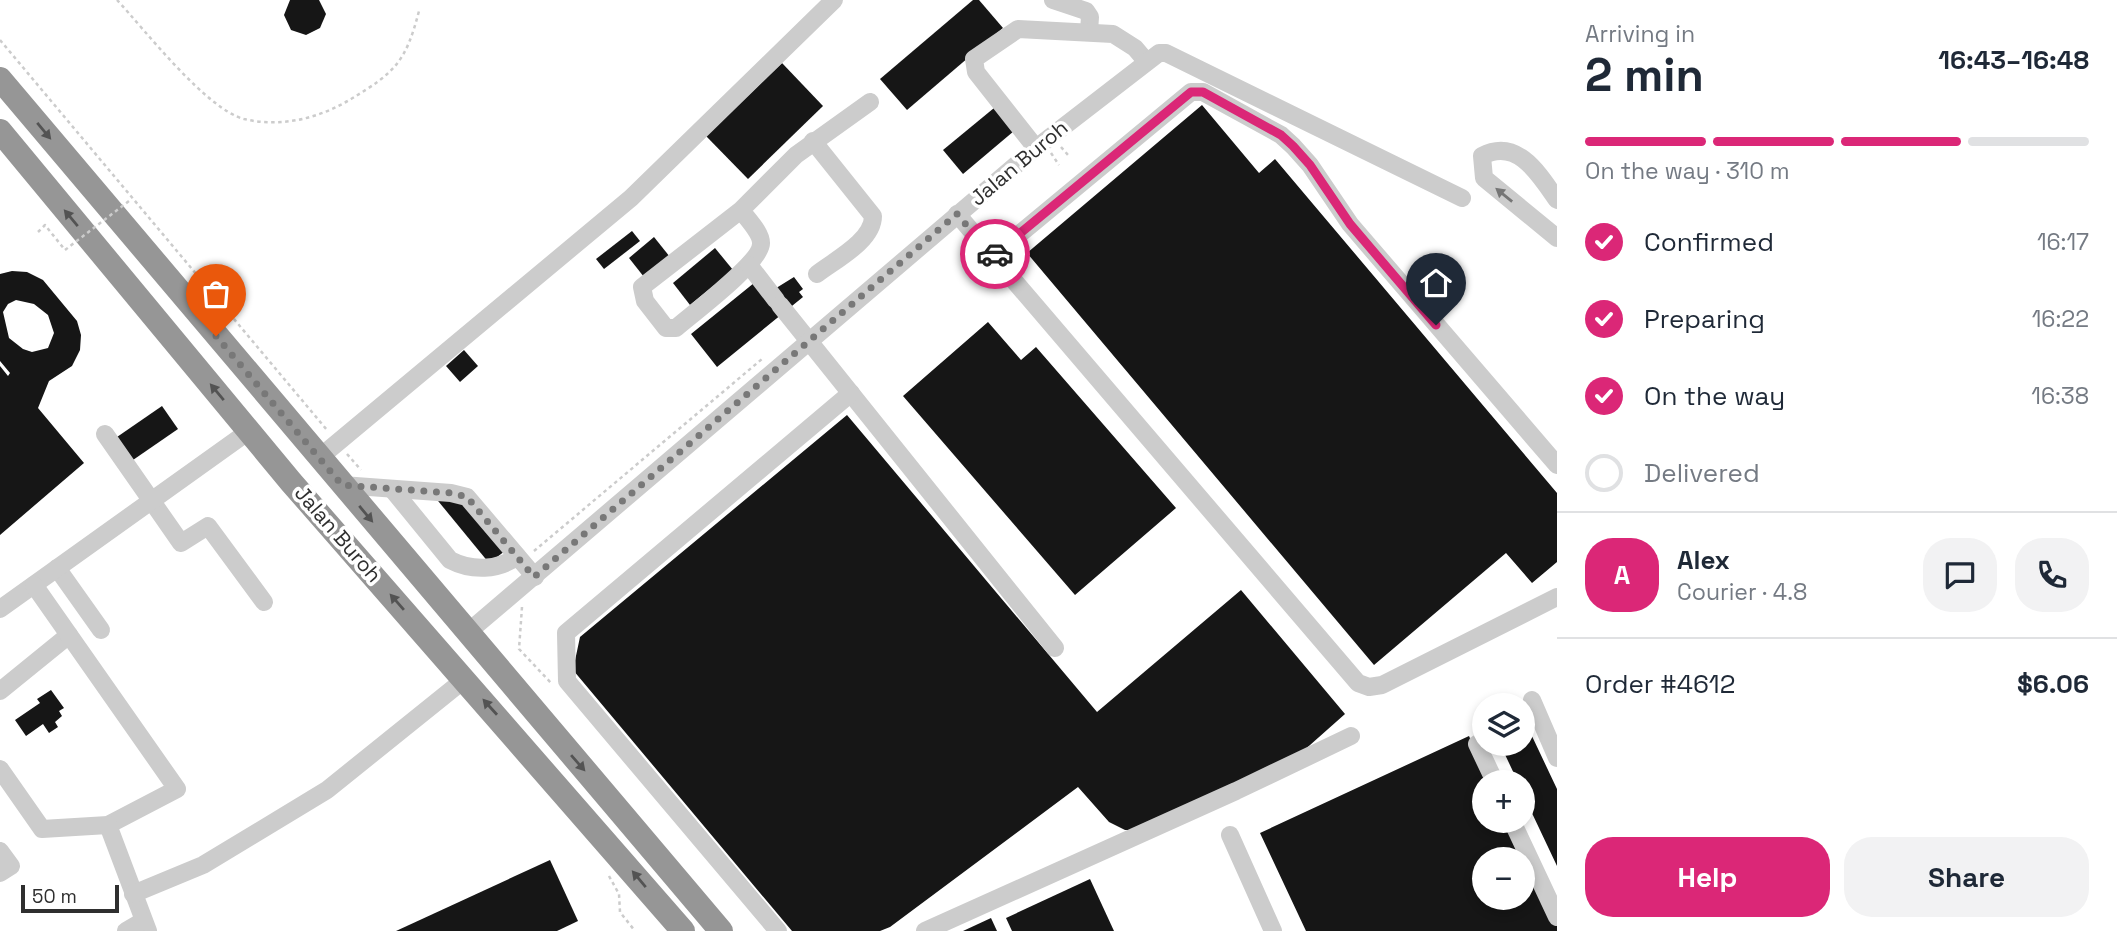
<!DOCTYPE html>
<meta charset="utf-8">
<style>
:root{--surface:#fff;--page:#f2f2f3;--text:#1f2937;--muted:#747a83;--line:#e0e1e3;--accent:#db2777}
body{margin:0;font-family:"Space Grotesk",sans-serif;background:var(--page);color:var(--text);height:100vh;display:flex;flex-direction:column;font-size:26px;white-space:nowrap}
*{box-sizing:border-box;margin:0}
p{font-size:23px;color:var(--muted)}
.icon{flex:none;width:38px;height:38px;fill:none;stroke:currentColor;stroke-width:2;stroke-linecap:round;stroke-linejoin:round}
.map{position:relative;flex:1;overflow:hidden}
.details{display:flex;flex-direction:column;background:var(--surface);width:560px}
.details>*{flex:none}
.controls{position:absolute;left:1472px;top:693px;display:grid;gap:14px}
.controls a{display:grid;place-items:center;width:63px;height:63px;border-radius:50%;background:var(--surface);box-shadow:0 4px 10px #0003;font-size:35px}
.scale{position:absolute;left:21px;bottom:18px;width:98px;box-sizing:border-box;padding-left:7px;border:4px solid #2f2f2f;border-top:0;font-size:19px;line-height:24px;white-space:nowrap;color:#2f2f2f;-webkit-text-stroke:5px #fff;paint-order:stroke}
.pin{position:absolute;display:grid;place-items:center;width:60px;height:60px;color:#fff;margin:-72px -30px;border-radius:50% 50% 50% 0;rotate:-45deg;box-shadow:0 0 7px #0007}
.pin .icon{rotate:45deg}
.courier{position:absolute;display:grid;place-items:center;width:70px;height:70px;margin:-35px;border:5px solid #db2777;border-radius:50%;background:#fff;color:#222;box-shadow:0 2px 9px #0007}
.overview em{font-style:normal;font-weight:700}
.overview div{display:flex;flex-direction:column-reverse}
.overview{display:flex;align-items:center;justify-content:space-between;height:119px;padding:0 28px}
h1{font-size:46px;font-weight:700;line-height:52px}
.bar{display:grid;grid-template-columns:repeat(4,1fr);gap:10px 7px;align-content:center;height:84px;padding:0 28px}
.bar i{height:9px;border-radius:5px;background:var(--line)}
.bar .on{background:var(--accent)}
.bar p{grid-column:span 4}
.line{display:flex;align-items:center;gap:18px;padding:0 28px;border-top:2px solid var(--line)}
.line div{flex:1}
.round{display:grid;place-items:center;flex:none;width:74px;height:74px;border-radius:28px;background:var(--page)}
ol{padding:0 28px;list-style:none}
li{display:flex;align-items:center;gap:21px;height:77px}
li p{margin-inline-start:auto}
li .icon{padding:7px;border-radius:50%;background:var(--accent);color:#fff;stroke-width:4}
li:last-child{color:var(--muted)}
li i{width:38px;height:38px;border:4px solid var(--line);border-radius:50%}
.action{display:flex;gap:14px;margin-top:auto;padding:14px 28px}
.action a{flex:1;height:80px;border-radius:28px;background:var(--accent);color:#fff;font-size:28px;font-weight:700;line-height:80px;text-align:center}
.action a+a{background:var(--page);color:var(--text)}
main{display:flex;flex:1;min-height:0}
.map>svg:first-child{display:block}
.building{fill:#161616;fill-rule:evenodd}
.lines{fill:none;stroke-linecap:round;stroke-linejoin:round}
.path{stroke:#ccc;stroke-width:2.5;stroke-dasharray:3.5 3.5;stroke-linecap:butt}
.minor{stroke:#ccc;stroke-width:18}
.highway{stroke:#969696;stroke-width:24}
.path-bridge{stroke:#ccc;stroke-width:2.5;stroke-dasharray:3.5 3.5;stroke-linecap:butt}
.oneway{fill:#535353}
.oneway2{fill:#767676}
.done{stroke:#787878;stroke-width:7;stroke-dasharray:0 12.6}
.route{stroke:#db2777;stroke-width:9}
.labels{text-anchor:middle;stroke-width:7;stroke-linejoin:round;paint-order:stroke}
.street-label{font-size:21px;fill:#2f2f2f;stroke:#fff}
</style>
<main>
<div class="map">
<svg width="1557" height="931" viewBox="0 0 1557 931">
<rect width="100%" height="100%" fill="#fff"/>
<g class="building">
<polygon points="290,0 319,0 326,14 320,28 306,35 291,30 284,15"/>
<polygon points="973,0 979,0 1003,28 907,110 880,79"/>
<polygon points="782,63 823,106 748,179 706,136"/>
<polygon points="1202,105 1259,173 1275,159 1557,493 1557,562 1532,583 1506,553 1374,665 1027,253"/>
<polygon points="994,108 1014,131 963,174 943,150"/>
<polygon points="632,231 640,241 604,269 596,259"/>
<polygon points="654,237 670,257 644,277 629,258"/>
<polygon points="715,248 733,270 690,305 673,283"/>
<path d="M12 271 27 272 43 280 77 321 81 335 80 350 72 366 49 381 38 408 84 463 0 535V366L8 376 10 373 0 361V274ZM16 300 34 304 48 315 54 333 48 348 32 352 23 349 9 338 3 312 8 304Z"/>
<polygon points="794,277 803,289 799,292 803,297 717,367 691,334 754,283 773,290"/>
<polygon points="988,322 1021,360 1036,347 1176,508 1075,595 903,396"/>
<polygon points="464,350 478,366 460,382 446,366"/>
<polygon points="162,406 178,429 133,460 117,437"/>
<polygon points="847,415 1097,712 1241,590 1345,714 1292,761 1142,830 1125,830 1109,822 1078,787 890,927 880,931 792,931 573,670 580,637"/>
<polygon points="434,496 461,499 505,551 489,563"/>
<polygon points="51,690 64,708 59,711 62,716 55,722 58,727 49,733 43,724 26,736 15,720 40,703 37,699"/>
<polygon points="1522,715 1557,789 1557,866 1522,792 1522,782 1518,782 1500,744 1522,744"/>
<path d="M1469 736 1490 782H1484V821H1508L1557 924V931H1306L1260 833ZM1484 859H1522V898H1484Z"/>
<polygon points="550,860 578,921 557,931 396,931"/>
<polygon points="1090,879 1114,931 1012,931 1006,918"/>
<polygon points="991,918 997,931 963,931"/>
</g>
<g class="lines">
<g class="path">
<path d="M117 0C145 30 206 109 244 119 281 128 320 118 351 99 396 72 406 61 419 11"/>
<polyline points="0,40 327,430"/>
<polyline points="1061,147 1068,155"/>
<polyline points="1051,153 1059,165"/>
<polyline points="38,232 45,225 65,250"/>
<polyline points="347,454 361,470"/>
<polyline points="534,551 762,359"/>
<polyline points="522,607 519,649 552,684"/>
<polyline points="609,876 619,894 620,912 635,931"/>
</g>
<g class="minor">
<polyline points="1053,0 1086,11 1090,17 1089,31"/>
<path d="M813 141 873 216C873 241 835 260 817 274"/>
<polyline points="1036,148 976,72 974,59 1018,29 1113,34 1135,48 1146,61"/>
<path d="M1557 200C1539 174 1517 137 1482 156L1484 178 1557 238"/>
<path d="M741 210C747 219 761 232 761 243 762 262 692 314 676 328H666L645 301 642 287 741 210 796 155 870 102"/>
<polyline points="957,214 1358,683 1369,687 1382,685 1557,597"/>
<polyline points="993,256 1191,92 1203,92 1281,135 1293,146 1310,165 1350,224 1557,465"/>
<polyline points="749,265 776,300"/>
<polyline points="780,305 1055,648"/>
<polyline points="105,434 181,543 208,526 264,602"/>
<polyline points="319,458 631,198 834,0"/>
<polyline points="342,485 451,493 467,497 535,577"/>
<path d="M392 489 450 560C471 571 499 571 517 556"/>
<polyline points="57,568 101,630"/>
<polyline points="0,609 249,431"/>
<polyline points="467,633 1036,148 1159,53 1166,53 1462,198"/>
<polyline points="0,691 69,635"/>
<polyline points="1532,700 1557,758"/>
<polyline points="1477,744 1495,782"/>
<polyline points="0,769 42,829 108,825 177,789 34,585"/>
<polyline points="1512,821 1557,917"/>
<polyline points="108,825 148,931"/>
<polyline points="1230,835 1273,931"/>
<polyline points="0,851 11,866 0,873"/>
<polyline points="133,894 203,865 327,790 465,679"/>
<polyline points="126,931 143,921"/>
<polyline points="778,931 567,681 566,633 851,393"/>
<polyline points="925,931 1236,791 1351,736"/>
</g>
<g class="highway">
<polyline points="0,79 721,931"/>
<polyline points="0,131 291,482 683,931"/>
</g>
<polyline class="path-bridge" points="65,250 129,201"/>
</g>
<defs><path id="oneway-solid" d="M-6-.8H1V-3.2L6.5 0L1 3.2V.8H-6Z" transform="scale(1.75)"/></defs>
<g class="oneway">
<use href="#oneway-solid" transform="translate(44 131) rotate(50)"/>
<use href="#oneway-solid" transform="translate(71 218) rotate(-130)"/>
<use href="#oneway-solid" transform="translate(217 392) rotate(-130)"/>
<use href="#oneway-solid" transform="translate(366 514) rotate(50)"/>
<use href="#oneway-solid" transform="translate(397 602) rotate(-131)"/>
<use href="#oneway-solid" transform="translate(490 707) rotate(-132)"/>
<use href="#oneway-solid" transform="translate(578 763) rotate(49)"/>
<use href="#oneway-solid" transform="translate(639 879) rotate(-130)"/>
</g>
<use class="oneway2" href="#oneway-solid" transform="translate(1504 195) rotate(-141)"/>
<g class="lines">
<polyline class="done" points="216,336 342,485 451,493 467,497 534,577 957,214 993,256 995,254"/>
<polyline class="route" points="995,254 1191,92 1203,92 1281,135 1293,146 1310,165 1350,224 1436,325"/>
</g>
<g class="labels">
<g class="street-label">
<text transform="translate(1019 163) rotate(-40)" y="7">Jalan Buroh</text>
<text transform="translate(338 534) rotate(49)" y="7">Jalan Buroh</text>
</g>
</g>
</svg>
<div class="controls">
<a><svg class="icon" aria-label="layers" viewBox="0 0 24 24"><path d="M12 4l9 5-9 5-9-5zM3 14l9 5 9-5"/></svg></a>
<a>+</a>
<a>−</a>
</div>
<div class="scale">50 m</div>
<div class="pin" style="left:216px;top:336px;background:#ea580c"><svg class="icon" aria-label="bag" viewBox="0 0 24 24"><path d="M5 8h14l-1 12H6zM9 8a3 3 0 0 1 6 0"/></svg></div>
<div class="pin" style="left:1436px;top:325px;background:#1f2937"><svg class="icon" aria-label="home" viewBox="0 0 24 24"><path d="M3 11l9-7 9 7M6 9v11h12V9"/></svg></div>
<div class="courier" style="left:995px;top:254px"><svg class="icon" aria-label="car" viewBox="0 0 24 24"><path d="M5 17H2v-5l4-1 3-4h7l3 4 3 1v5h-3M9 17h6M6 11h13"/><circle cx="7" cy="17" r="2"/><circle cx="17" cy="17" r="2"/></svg></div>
</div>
<section class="details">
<div class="overview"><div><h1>2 min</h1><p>Arriving in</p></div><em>16:43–16:48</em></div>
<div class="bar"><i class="on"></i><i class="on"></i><i class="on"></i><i></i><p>On the way · 310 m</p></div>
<ol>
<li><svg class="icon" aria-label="check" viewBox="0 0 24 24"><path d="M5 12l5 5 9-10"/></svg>Confirmed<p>16:17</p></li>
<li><svg class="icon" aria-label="check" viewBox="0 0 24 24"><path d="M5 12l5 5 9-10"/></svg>Preparing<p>16:22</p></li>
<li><svg class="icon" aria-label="check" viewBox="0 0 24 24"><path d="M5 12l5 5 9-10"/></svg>On the way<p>16:38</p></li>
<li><i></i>Delivered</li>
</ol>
<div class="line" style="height:126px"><b class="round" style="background:var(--accent);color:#fff">A</b><div><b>Alex</b><p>Courier · 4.8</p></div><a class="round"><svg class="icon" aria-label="chat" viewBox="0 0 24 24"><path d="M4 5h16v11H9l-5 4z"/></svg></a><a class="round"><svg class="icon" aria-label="phone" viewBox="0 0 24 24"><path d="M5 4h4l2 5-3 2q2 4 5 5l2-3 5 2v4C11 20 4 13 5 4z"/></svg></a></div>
<div class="line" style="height:91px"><div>Order #4612</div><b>$6.06</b></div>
<div class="action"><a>Help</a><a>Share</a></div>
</section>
</main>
